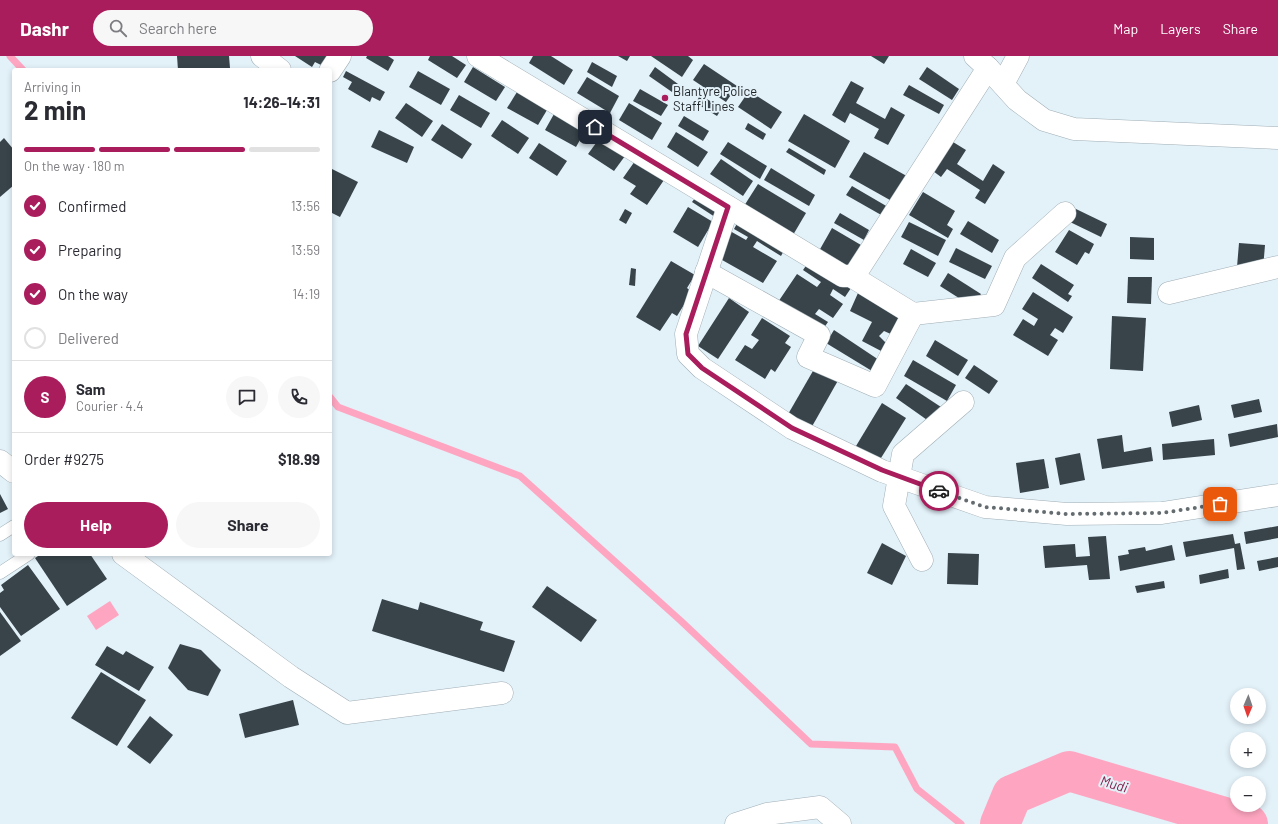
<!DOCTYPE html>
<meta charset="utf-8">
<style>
:root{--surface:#fff;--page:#f7f7f7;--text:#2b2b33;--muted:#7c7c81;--line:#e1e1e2;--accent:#a91d5d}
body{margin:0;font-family:Barlow,sans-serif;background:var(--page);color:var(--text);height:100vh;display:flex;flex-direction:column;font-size:15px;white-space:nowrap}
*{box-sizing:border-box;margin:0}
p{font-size:13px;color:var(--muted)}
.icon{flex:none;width:22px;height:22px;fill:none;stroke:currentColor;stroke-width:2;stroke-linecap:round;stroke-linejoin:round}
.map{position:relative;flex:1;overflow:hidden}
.drawer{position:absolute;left:12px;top:12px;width:320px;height:488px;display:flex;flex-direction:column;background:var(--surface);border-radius:4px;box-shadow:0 2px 6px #0003}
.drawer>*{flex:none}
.needle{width:26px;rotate:182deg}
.fabs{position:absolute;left:1230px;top:632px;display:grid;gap:8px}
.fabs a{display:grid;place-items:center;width:36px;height:36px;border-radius:50%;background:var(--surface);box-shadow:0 2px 6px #0003;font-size:20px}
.pin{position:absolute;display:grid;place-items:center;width:34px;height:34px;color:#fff;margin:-17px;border-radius:8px;box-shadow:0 2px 6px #0006}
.courier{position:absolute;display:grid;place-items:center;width:40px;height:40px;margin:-20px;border:3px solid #a91d5d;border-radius:50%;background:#fff;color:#222;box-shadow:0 1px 5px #0007}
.headline em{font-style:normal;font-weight:700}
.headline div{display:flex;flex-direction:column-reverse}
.headline{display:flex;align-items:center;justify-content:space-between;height:68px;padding:0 12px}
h1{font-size:26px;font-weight:700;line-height:30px}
.bar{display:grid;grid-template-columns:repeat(4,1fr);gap:6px 4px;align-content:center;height:48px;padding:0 12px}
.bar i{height:5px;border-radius:3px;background:var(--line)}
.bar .current{background:var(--accent)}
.bar p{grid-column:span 4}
.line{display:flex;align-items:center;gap:10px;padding:0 12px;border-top:1px solid var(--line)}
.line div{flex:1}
.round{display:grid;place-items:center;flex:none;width:42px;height:42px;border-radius:21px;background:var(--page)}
ol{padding:0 12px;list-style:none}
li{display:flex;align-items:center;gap:12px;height:44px}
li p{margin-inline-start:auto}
li .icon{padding:4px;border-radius:50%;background:var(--accent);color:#fff;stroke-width:4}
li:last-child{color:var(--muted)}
li i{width:22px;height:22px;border:2px solid var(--line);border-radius:50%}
.action{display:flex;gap:8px;margin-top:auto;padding:8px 12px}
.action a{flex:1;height:46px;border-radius:24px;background:var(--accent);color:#fff;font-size:16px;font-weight:700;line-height:46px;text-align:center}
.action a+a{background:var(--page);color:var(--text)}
header{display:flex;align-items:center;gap:24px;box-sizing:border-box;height:56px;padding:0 20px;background:var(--accent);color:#fff}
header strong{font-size:19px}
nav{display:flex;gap:22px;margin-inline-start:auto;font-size:14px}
.search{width:280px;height:36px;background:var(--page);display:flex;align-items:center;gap:10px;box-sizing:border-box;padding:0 14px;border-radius:22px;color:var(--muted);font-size:15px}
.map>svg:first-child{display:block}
.water{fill:#fea6c1}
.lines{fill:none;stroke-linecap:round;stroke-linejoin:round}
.stream{stroke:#fea6c1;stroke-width:7}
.river{stroke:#fea6c1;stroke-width:40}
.building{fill:#38444a}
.service-casing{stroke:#a0aeb5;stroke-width:13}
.minor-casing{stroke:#a0aeb5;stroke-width:23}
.service{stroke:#fff;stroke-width:12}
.minor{stroke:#fff;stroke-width:22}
.done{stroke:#646c70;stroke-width:4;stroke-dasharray:0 7.2}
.route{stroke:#a91d5d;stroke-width:5}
.poi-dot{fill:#a91d5d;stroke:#e3f1f9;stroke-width:1.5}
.labels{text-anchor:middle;stroke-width:4;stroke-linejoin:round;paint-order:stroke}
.poi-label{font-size:13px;fill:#1f2427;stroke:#e3f1f9;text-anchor:start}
.water-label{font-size:14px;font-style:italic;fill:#85224b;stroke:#e3f1f9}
</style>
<header>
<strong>Dashr</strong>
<div class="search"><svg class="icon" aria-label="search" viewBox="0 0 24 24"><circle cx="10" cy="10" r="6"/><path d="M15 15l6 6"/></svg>Search here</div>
<nav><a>Map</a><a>Layers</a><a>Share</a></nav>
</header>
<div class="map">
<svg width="1278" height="768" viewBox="0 0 1278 768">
<rect width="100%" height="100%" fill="#e3f1f9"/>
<polygon class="water" points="110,545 119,559 96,574 87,560"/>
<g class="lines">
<g class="stream">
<polyline points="10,0 23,14"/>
<polyline points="330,341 338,351 520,420 681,565 811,688 895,691 917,733 961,768"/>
</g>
<polyline class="river" points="1000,768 1012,739 1069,715 1248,768"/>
</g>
<g class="building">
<polygon points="177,0 229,0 230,12 178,14"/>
<polygon points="295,0 326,0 330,3 325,11 315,6 312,11"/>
<polygon points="367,0 388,0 394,4 388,15 366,2"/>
<polygon points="430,0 452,0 466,9 457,22 428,4"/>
<polygon points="533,0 551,0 573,14 564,29 529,7"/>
<polygon points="618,0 630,0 627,5"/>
<polygon points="651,0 688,0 693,4 682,21"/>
<polygon points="871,0 889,0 884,8"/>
<polygon points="592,6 617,20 612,31 587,16"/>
<polygon points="704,8 737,30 726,46 693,24"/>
<polygon points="473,11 505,31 496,45 464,26"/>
<polygon points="655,11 678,28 672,36 649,20"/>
<polygon points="927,11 959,33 952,44 919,23"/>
<polygon points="346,15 385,36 380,45 372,41 370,46 348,33 352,26 343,21"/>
<polygon points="418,15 450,33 441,49 409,31"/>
<polygon points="587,21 619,40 610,57 577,37"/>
<polygon points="851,25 864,32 856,47 885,63 891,51 905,59 888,89 874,82 879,73 850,57 845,67 832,59"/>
<polygon points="909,29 944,49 939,58 903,39"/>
<polygon points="640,33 668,49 661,60 633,45"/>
<polygon points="749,35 782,56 771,73 738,51"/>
<polygon points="517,36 547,54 538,69 507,52"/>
<polygon points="459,39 490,57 481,72 450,54"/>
<polygon points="700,39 722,52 717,60 696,47"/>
<polygon points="406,47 433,65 422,81 395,62"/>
<polygon points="629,47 662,67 652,84 619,64"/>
<polygon points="554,58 585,75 576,91 545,74"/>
<polygon points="804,58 850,85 835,112 788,85"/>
<polygon points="684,60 709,75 703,85 678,70"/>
<polygon points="502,64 529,82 518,98 491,80"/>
<polygon points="748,67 766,78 763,84 745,73"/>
<polygon points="442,68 472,88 462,103 431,84"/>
<polygon points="379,74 414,91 407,107 371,91"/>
<polygon points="676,76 708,96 698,111 667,91"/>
<polygon points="4,82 14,94 14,129 0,141 0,86"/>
<polygon points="599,83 625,100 614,115 588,98"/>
<polygon points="728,86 767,110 760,123 720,98"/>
<polygon points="953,86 966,94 957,108 983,125 993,108 1005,116 985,148 975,142 980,134 947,113 941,121 933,115"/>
<polygon points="539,87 567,105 557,120 529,102"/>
<polygon points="789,92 826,114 824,119 786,96"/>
<polygon points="864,96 912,123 897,148 849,121"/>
<polygon points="721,103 753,125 743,140 710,118"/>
<polygon points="635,105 664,124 647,149 630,138 636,130 623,122"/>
<polygon points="330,112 358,126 340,161 330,156"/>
<polygon points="771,112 815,139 809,150 764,124"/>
<polygon points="758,128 806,157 793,179 744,150"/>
<polygon points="852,130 888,151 883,160 846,139"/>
<polygon points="923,136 955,155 947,169 953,173 948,182 909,159"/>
<polygon points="698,138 720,153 715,161 692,146"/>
<polygon points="688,151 713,166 698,191 673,176"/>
<polygon points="625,153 632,157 626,168 619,164"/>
<polygon points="1076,153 1107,168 1101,181 1070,166"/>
<polygon points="840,157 869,174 864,184 834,167"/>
<polygon points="740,162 787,189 781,200 757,185 753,191 777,205 763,227 715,200 730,175 746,184 748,181 734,173"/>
<polygon points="968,165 999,184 992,197 960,178"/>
<polygon points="909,166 946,184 938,200 901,181"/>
<polygon points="832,172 861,189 849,211 819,195"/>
<polygon points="1069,174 1094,188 1089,198 1085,196 1077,209 1055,196"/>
<polygon points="1130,181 1154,182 1154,204 1130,203"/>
<polygon points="1239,187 1265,189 1263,213 1237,211"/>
<polygon points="956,192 992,210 985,223 949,206"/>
<polygon points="911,193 936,207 928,221 903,208"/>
<polygon points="810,204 851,232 845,241 833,233 830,239 843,248 833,262 819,253 815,258 828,266 819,279 776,249 797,218 817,231 821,226 803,214"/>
<polygon points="671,205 695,219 687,232 692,236 677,260 672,257 660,275 636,261"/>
<polygon points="1041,208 1074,229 1068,238 1072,240 1068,246 1032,222"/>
<polygon points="631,212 636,213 635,230 629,229"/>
<polygon points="948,217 981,238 973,251 940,230"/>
<polygon points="1128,221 1152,221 1151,248 1127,247"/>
<polygon points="1033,236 1073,261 1063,277 1055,272 1050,279 1058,284 1048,300 1013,279 1023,263 1034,270 1038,263 1022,253"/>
<polygon points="858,237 903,262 893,279 884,275 879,280 887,288 883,296 862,285 872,266 850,255"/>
<polygon points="729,242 749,256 718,303 698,290"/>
<polygon points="1112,260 1146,262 1143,315 1110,313"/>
<polygon points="762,262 790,280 785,287 791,291 775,316 771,313 765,323 735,304 745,289 752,293 759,284 751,279"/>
<polygon points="834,274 879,304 872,315 826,287"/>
<polygon points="935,284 968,304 958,320 926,300"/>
<polygon points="913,304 956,329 947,345 904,320"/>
<polygon points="817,308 840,321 810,374 787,360"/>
<polygon points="974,309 998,325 989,338 965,322"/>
<polygon points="906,328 941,351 930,366 896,342"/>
<polygon points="1259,343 1262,356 1234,362 1231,349"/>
<polygon points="882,347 906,362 876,410 853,395"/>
<polygon points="1199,349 1202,364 1172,371 1169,356"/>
<polygon points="1277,368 1278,381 1230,391 1228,378"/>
<polygon points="1122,379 1124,396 1151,391 1153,405 1102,413 1097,383"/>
<polygon points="1214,383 1215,399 1163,404 1162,388"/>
<polygon points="1080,397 1085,424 1060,429 1055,402"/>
<polygon points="1044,403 1049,432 1020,437 1016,407"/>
<polygon points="0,438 8,453 0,457"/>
<polygon points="1278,470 1278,482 1246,488 1244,476"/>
<polygon points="1233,478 1235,488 1240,487 1245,513 1237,514 1234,492 1186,501 1183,486"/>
<polygon points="1106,480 1110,523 1089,524 1087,509 1045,512 1043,490 1075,488 1076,501 1090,500 1088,481"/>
<polygon points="882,487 906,500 892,529 867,517"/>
<polygon points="1172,489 1175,504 1120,515 1118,500 1129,498 1128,494 1145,491 1146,495"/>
<polygon points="948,497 979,498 978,529 947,528"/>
<polygon points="41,498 90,498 107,523 67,550 35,502"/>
<polygon points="1278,501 1278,511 1259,515 1257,505"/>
<polygon points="28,509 60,553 21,580 0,551 0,537 4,534 1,529"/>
<polygon points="1228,513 1229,522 1200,528 1199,519"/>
<polygon points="1164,525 1165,532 1137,537 1135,530"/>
<polygon points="547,530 597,564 581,586 532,551"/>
<polygon points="382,543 418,554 420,546 483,566 480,574 515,585 504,616 372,575"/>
<polygon points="0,556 21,585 0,600"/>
<polygon points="180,588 201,594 221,614 208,640 188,634 168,612"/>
<polygon points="107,590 123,599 126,595 154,611 139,635 95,609"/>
<polygon points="101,616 146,644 117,690 71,662"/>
<polygon points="293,644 299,669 245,682 239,658"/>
<polygon points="150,660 173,679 150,708 127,691"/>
</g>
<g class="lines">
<defs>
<g id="service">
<polyline points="0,479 14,470"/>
<polyline points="0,517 29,498"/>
</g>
<g id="minor">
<polyline points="262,0 280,14"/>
<polyline points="478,0 843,220 851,220 913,258 875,330 808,301 819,279 706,216"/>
<polyline points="975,0 988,12 1017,44 1044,64 1074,73 1278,82"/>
<polyline points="330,15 340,0"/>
<polyline points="1003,28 1018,0"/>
<polyline points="728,151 686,278 688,298 702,312 792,372 882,415 985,451 1067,458 1162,457 1278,439"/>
<polyline points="851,220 856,217 988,12"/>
<polyline points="1169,237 1278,211"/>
<polyline points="913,258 994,249 1015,202 1065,157"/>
<polyline points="0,405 14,416"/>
<polyline points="123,498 291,621 347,657 502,637"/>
<polyline points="922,504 894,450 903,398 963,346"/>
<polyline points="736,768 767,758 820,751 840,768"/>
</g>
</defs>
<use href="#service" class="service-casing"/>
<use href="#minor" class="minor-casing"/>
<use href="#service" class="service"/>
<use href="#minor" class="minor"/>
</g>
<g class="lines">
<polyline class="done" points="939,435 985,451 1067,458 1162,457 1220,448"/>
<polyline class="route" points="595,71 728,151 686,278 688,298 702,312 792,372 882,414 939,435"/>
</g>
<circle class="poi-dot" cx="665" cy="42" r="4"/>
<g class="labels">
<g class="poi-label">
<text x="673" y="40">Blantyre Police<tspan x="673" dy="15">Staff Lines</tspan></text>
</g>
<g class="water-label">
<text transform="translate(1114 728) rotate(16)" y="5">Mudi</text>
</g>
</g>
</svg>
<div class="fabs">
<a><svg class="needle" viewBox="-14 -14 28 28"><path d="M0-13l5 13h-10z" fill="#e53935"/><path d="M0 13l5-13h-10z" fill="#7c7c81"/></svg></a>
<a>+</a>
<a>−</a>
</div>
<div class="pin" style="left:1220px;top:448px;background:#ea580c"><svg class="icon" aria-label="bag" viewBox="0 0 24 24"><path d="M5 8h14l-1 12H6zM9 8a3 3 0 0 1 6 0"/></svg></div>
<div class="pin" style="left:595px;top:71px;background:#1f2937"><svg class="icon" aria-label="home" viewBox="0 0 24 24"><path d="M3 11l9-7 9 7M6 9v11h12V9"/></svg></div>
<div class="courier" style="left:939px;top:435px"><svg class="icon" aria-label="car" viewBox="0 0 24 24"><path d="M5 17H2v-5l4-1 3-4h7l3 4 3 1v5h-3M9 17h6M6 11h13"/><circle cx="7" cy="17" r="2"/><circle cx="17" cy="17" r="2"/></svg></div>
<section class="drawer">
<div class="headline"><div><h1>2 min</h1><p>Arriving in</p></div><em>14:26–14:31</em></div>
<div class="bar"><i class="current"></i><i class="current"></i><i class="current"></i><i></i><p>On the way · 180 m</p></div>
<ol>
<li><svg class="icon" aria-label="check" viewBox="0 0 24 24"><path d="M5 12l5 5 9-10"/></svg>Confirmed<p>13:56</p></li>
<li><svg class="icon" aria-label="check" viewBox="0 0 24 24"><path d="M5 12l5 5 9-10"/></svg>Preparing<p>13:59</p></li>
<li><svg class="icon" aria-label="check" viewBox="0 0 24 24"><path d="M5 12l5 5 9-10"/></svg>On the way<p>14:19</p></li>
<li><i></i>Delivered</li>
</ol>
<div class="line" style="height:72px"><b class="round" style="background:var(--accent);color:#fff">S</b><div><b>Sam</b><p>Courier · 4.4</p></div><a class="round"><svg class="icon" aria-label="chat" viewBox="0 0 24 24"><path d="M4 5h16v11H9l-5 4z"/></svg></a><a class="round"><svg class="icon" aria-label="phone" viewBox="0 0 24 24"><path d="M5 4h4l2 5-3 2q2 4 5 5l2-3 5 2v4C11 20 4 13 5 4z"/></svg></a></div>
<div class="line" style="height:52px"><div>Order #9275</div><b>$18.99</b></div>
<div class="action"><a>Help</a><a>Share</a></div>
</section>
</div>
